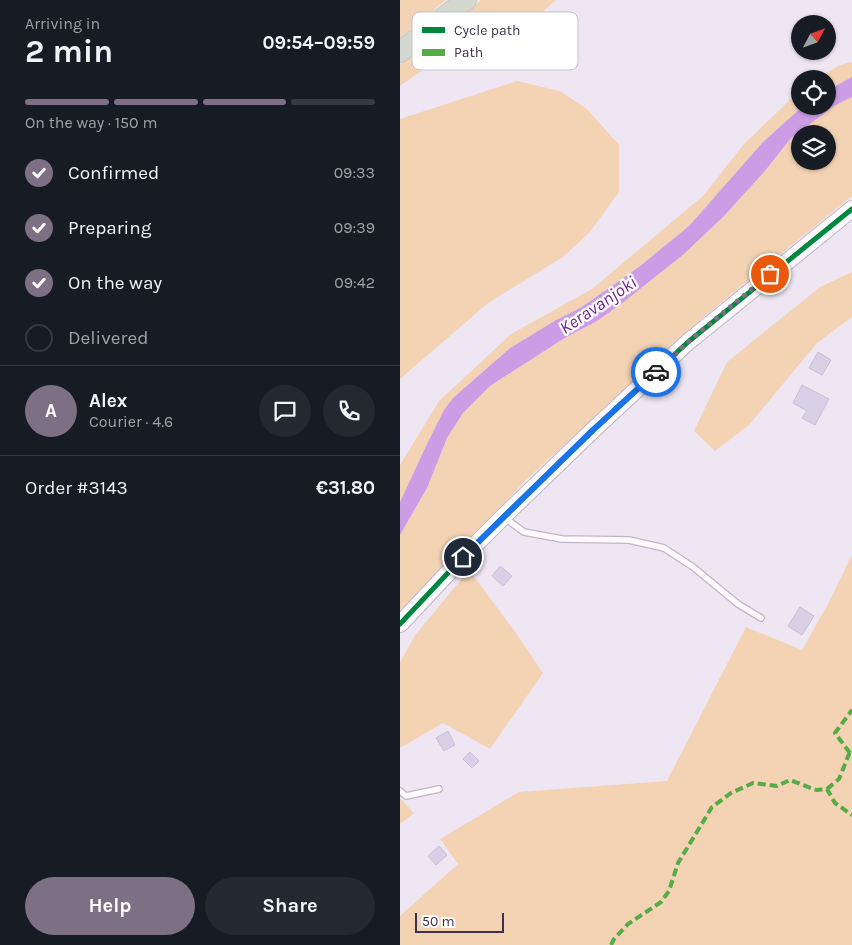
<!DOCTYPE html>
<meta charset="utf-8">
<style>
:root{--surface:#171b24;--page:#242831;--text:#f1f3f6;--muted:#9ea1a6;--line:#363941;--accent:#7d6f84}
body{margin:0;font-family:Karla,sans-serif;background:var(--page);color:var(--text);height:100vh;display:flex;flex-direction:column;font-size:19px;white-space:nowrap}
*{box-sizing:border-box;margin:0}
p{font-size:16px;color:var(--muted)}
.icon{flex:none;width:28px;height:28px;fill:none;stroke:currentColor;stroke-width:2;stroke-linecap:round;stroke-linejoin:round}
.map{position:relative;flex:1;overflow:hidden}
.panel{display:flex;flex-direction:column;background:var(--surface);width:400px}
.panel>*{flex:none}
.needle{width:32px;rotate:49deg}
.buttons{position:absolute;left:391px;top:15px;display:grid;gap:10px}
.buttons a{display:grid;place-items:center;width:45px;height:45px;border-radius:50%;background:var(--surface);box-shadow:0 1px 4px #0004;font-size:25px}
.scale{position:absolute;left:15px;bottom:12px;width:89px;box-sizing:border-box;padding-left:5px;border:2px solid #3f2f48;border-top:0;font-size:14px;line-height:18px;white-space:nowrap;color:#3f2f48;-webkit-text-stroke:4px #fff;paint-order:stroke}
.pin{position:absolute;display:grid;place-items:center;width:42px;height:42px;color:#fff;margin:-21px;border:2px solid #fff;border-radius:50%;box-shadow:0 1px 5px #0007}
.courier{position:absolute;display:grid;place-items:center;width:50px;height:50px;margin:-25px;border:4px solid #1a73e8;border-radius:50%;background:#fff;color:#222;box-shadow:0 1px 6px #0007}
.headline em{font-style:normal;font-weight:700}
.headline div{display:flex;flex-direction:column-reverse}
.headline{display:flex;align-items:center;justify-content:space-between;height:85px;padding:0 25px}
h1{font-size:32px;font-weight:700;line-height:38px}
.bar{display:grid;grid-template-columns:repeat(4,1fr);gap:8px 5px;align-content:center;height:60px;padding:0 25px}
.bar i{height:6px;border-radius:4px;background:var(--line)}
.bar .active{background:var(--accent)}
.bar p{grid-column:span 4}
.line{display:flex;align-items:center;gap:12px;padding:0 25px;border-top:1px solid var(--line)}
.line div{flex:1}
.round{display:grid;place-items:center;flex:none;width:52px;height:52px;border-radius:26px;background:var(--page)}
ol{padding:0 25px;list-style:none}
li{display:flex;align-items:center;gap:15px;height:55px}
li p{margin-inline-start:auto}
li .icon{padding:5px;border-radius:50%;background:var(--accent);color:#fff;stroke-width:4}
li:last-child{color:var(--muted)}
li i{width:28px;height:28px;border:2px solid var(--line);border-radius:50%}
.action{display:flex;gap:10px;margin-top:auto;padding:10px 25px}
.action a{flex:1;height:58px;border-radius:30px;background:var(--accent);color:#fff;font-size:20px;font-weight:700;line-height:58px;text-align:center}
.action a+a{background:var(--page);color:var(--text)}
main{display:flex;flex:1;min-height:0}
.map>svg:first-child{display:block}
.green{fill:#f3d3b4;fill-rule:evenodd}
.water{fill:#cc9de4}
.building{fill:#d8d0e6;stroke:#c7c1d3}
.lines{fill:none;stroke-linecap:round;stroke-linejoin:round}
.lane-casing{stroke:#c1b6c7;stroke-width:8}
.secondary-casing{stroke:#c1b6c7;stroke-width:18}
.highway-casing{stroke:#ccc5cf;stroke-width:22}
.lane{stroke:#fdfbfd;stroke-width:5.5}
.secondary{stroke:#fdfbfd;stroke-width:16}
.highway{stroke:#d5d8d1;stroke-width:20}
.quiet{stroke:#56ab47;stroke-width:4;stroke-dasharray:8 4;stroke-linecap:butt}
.cycleway-casing{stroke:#fff;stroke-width:8}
.cycleway{stroke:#00873e;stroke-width:5}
.done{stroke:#7d6f84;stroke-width:5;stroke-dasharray:0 9}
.route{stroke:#1a73e8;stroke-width:6}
.labels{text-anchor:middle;stroke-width:4.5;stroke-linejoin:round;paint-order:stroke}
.water-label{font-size:18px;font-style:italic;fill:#742495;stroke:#fff}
.key{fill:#fff;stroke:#c5c1c8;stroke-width:1}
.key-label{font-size:14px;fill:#3f2f48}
</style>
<main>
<section class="panel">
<div class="headline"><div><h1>2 min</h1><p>Arriving in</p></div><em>09:54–09:59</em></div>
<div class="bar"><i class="active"></i><i class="active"></i><i class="active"></i><i></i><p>On the way · 150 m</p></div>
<ol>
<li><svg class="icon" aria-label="check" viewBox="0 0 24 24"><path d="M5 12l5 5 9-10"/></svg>Confirmed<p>09:33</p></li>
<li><svg class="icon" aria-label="check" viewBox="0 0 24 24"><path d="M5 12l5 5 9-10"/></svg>Preparing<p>09:39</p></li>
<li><svg class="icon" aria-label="check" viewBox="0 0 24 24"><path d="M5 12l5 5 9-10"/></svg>On the way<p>09:42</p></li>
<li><i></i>Delivered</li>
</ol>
<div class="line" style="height:90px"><b class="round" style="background:var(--accent);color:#fff">A</b><div><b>Alex</b><p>Courier · 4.6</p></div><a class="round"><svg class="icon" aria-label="chat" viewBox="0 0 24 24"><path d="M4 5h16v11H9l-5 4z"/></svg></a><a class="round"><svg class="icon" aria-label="phone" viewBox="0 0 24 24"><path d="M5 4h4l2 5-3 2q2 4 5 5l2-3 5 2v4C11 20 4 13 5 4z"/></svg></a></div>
<div class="line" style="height:65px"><div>Order #3143</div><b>€31.80</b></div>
<div class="action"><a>Help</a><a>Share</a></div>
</section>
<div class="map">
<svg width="452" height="945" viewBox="0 0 452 945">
<rect width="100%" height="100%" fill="#efe6f3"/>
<g class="green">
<polygon points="0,0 46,0 0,38"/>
<polygon points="81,0 156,0 132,21 107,25 89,23 0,86 0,64"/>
<polygon points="452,62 452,77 428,90 428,79 417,79 440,65"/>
<polygon points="117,81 160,91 187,109 219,145 219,192 189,233 163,257 88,303 0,379 0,119"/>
<polygon points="400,90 400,106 403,106 363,142 289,226 240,266 212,286 180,308 156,320 110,348 53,398 27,444 0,502 0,465 39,401 111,334 192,289 304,195 343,145"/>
<path d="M452 97V196L301 319 125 481 0 615V535L27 488 47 438 63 413 90 386 163 339 197 321 284 254 324 216 365 171 391 138 434 106ZM400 134H428V161H400Z"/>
<polygon points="452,272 452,317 417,343 349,425 315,451 294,431 327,362 420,287"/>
<polygon points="452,555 452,945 0,945 0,916 58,864 40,839 119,792 267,781 346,627 402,650 429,602"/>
<polygon points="69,570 116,633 143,673 90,749 43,723 0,748 0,662 16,634"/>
<polygon points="0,798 14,813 0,824"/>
</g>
<polygon class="water" points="452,77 452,97 434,106 391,138 365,171 324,216 284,254 221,304 197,321 163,339 90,386 63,413 47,438 27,488 0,535 0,502 27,444 44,410 53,398 110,348 156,320 180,308 212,286 240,266 289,226 363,142 403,106 428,106 428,90"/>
<g class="building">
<polygon points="418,352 431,360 422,375 409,368"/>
<polygon points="402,385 429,399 415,425 402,418 407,411 393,403"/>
<polygon points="100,566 112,576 103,586 92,576"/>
<polygon points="400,607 414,616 402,635 388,626"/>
<polygon points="48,731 55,745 44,751 36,738"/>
<polygon points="70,752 79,761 72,768 63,759"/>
<polygon points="39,846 47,855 36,865 28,856"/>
</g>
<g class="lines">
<defs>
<g id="lane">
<polyline points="105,518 124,532 162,539 229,540 264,548 293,567 338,604 361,618"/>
<polyline points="0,791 6,796 39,789"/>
</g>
<polyline id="secondary" points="0,624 63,557 103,517 192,431 288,342 452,209"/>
<polyline id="highway" points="0,52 66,0"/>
</defs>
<use href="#lane" class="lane-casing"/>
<use href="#secondary" class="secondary-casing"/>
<use href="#highway" class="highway-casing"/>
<use href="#lane" class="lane"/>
<use href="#secondary" class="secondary"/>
<use href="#highway" class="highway"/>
<g class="quiet">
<polyline points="450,753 435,733 452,710"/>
<polyline points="427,789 439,779 451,749"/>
<polyline points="211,945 214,939 228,924 261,902 269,891 278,863 312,807 331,793 353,783 377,786 390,780 416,790 427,789 435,803 452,815"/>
</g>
<defs>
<polyline id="cycleway" points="0,624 63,557 103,517 192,431 288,342 452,209"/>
</defs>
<use href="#cycleway" class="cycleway-casing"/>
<use href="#cycleway" class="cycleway"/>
</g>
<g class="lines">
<polyline class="done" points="256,372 288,342 370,274"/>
<polyline class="route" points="63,557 192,431 256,372"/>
</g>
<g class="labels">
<g class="water-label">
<text transform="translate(198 305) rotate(-34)" y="6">Keravanjoki</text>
</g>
</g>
<rect x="12" y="12" width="166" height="58" rx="8" class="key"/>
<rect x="22" y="27" width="23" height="6" fill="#00873e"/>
<rect x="22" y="49" width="23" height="7" fill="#56ab47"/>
<g class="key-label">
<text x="54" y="35">Cycle path</text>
<text x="54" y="57">Path</text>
</g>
</svg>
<div class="buttons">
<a><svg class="needle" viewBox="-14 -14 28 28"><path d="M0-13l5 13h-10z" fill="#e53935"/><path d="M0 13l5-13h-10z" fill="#9ea1a6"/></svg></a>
<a><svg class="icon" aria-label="locate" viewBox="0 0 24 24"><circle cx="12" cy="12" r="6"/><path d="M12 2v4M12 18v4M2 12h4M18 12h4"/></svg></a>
<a><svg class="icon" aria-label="layers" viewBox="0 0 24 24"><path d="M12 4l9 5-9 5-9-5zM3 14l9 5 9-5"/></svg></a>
</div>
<div class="scale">50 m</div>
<div class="pin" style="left:370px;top:274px;background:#ea580c"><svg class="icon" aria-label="bag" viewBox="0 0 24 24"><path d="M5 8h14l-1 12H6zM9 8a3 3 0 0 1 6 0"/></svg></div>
<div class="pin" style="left:63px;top:557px;background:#1f2937"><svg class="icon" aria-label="home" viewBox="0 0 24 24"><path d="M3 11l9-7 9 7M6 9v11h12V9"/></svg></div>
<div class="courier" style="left:256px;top:372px"><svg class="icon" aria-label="car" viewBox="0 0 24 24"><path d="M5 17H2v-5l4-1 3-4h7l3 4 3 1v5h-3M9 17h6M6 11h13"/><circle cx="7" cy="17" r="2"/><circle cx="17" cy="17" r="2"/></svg></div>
</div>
</main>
